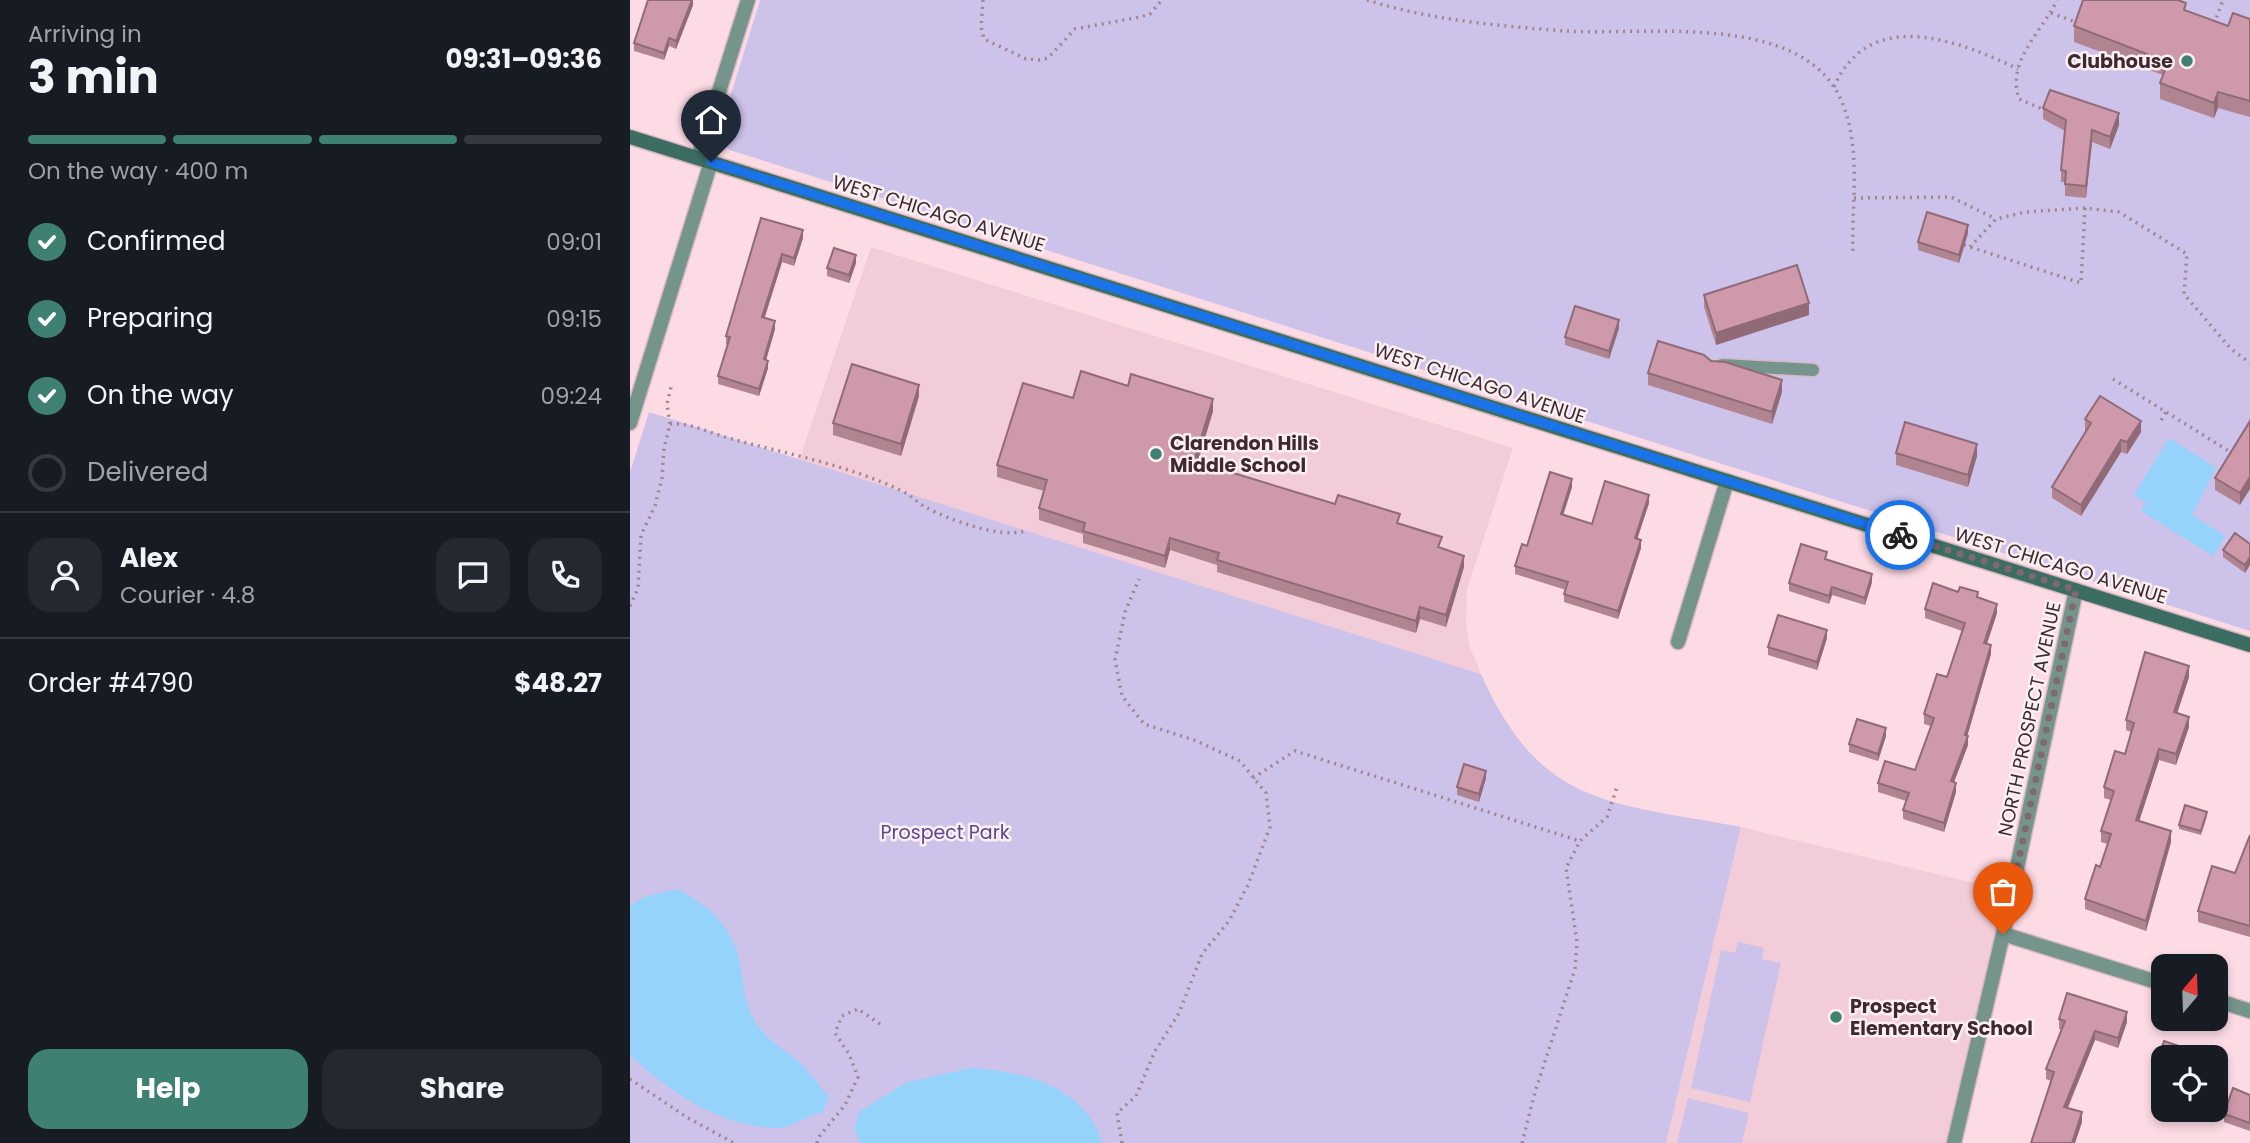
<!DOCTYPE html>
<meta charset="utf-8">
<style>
:root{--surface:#171b24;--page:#242831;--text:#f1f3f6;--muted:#9ea1a6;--line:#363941;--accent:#3e8072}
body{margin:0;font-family:Poppins,sans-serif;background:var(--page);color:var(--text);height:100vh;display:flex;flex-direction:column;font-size:26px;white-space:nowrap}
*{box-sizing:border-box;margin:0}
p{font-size:23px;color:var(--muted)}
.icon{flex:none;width:38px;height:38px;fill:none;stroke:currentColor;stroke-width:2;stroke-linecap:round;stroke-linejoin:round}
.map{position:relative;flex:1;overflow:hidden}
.sheet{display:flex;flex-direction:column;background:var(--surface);width:630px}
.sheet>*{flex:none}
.needle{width:46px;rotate:19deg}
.buttons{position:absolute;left:1521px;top:954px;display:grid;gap:14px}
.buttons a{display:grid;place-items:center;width:77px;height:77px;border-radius:14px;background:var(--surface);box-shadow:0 4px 10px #0003;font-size:35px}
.pin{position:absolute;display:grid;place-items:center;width:60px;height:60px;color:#fff;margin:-72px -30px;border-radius:50% 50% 50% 0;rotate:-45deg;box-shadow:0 0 7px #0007}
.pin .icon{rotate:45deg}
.courier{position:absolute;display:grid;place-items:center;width:70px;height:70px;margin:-35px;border:5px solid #1a73e8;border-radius:50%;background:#fff;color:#222;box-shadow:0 2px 9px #0007}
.head em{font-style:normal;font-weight:700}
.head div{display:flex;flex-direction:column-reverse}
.head{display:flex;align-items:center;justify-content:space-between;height:119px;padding:0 28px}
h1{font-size:46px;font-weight:700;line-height:52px}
.bar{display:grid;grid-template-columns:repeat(4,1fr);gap:10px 7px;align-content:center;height:84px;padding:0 28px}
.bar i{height:9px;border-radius:5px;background:var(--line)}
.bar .on{background:var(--accent)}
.bar p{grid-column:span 4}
.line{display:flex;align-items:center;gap:18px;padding:0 28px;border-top:2px solid var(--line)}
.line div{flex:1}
.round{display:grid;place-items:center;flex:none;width:74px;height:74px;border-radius:21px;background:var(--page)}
ol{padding:0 28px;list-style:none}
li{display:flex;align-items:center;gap:21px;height:77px}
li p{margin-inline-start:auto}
li .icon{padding:7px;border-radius:50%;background:var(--accent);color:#fff;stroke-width:4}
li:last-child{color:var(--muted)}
li i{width:38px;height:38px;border:4px solid var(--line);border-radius:50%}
.primary-button{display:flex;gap:14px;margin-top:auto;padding:14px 28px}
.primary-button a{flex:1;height:80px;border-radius:21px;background:var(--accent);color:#fff;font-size:28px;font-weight:700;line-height:80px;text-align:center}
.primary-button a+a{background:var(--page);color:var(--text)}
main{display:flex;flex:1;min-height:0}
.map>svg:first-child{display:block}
.built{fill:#f2ccd8}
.green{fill:#cdc2e9}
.water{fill:#95d3fa}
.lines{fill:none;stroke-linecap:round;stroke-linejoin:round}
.service-casing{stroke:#d7b7c1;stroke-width:15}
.minor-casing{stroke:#d7b7c1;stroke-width:17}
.secondary-casing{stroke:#d7b7c1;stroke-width:17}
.path{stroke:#a1858d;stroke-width:3.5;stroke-dasharray:2 5;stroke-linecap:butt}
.service{stroke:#74948c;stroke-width:12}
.minor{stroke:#74948c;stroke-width:14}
.secondary{stroke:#3c6d62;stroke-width:14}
.wall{fill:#b18492}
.shaded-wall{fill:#906b77}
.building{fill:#ce99aa;stroke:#906b77;stroke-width:2}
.done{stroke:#81676f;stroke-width:7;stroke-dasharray:0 12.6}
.route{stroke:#1a73e8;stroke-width:9}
.poi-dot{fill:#3e8072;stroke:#fbeff2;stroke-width:2.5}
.labels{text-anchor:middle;stroke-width:5;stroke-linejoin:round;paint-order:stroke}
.poi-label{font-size:19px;font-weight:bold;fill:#3e2930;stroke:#fbeff2;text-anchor:start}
.street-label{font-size:19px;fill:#3e2930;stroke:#fbeff2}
.park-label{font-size:19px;fill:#5e468d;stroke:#fbeff2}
</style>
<main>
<section class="sheet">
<div class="head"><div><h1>3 min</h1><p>Arriving in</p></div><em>09:31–09:36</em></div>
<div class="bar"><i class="on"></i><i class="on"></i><i class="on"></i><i></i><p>On the way · 400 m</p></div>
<ol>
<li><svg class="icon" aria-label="check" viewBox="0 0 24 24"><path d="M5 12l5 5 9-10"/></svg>Confirmed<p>09:01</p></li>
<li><svg class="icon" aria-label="check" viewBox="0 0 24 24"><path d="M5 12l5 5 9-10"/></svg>Preparing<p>09:15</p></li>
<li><svg class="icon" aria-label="check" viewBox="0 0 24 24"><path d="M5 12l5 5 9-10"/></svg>On the way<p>09:24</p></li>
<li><i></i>Delivered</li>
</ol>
<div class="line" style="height:126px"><a class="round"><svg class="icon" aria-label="person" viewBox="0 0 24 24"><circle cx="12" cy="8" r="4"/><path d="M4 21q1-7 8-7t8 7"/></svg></a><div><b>Alex</b><p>Courier · 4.8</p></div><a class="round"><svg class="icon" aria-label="chat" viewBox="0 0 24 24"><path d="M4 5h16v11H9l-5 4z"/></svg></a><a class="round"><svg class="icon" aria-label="phone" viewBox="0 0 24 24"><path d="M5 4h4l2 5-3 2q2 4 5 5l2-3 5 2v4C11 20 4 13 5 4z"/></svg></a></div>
<div class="line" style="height:91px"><div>Order #4790</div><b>$48.27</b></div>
<div class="primary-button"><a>Help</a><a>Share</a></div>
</section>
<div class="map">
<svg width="1620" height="1143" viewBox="0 0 1620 1143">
<rect width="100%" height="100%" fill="#fddbe5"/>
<g class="built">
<polygon points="241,247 883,448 837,589 836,620 839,645 851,674 169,461"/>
<polygon points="1111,827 1377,891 1316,1143 1036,1143"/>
</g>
<g class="green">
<polygon points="130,0 1620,0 1620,631 100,150 93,145 89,133"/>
<path d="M19 412 851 674C911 809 982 802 1111 827L1036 1143H0V472Z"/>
<polygon points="1108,942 1134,948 1132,959 1151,963 1120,1102 1061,1088 1091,950 1105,953"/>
<polygon points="1058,1098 1119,1113 1112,1143 1047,1143"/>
</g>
<g class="water">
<polygon points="1539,438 1586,468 1562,515 1595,536 1583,556 1511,511 1516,502 1504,495"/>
<path d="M46 889C81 906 105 929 111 969 114 991 116 1012 131 1030 141 1042 156 1051 168 1061 180 1072 190 1086 199 1098L192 1113C175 1115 163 1128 146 1128 92 1127 39 1092 0 1055V906L14 897Z"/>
<path d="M341 1068C393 1071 455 1086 472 1143H231L224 1129 229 1112 277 1082Z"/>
</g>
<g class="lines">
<defs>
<polyline id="service" points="1092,365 1183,370"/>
<g id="minor">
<polyline points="68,158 118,0"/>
<polyline points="0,423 81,162"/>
<polyline points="1048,642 1097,481"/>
<polyline points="1373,934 1533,984"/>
<polyline points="1586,1000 1620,1011"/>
<polyline points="1324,1143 1373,934 1446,590"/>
</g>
<polyline id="secondary" points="0,137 1620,645"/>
</defs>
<use href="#service" class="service-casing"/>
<use href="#minor" class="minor-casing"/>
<use href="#secondary" class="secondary-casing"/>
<g class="path">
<polyline points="353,0 351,27 354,39 396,59 410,60 418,58 445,29 510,17 520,14 532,0"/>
<path d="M737 0C800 20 869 26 935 31 1015 36 1173 10 1212 102 1232 151 1221 203 1223 254"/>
<polyline points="1421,13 1449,23"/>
<polyline points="1584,24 1593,0"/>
<path d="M1204 87C1239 6 1328 40 1388 69"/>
<path d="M1417 111 1389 99C1376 60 1413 31 1427 0"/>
<polyline points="1224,198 1321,197 1366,219"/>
<polyline points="1334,245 1451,283 1455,208"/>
<polyline points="1340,247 1366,219 1396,212 1455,208 1489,212 1557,254 1554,294 1601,349 1620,363"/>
<polyline points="1483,379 1602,453"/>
<polyline points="1531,420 1536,412"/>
<path d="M40 424C61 422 81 434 102 439 158 454 217 465 270 490 280 494 287 503 297 508 318 519 370 539 394 531"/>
<polyline points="0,606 8,588 11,535 25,506 32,478 34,448 40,424 37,404 42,383"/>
<polyline points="623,778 665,751 950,841"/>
<polyline points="0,1079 58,1118 104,1143"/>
<polyline points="187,1143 188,1138 215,1105 228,1077 219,1054 205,1033 212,1016 228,1009 250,1024"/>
<polyline points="492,1143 487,1113 506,1096 525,1051 549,1013 572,954 599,921 618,885 640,827 636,793 610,761 564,740 514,724 492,696 485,660 495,612 509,579"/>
<polyline points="892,1143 905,1092 945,969 947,942 936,868 950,841 977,817 988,784"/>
</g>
<use href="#service" class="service"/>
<use href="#minor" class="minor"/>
<use href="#secondary" class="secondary"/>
</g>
<g class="wall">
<polygon points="63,0 63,5 46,49 39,46 34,60 4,51 4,43"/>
<polygon points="1556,11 1598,26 1620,19 1620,117 1588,108 1584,118 1530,99 1530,83 1533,75 1444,42 1444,26"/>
<polygon points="1413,108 1489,125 1480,149 1462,142 1456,198 1435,196 1435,182 1431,182 1431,170 1435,131 1413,119"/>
<polygon points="131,218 173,238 164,266 152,262 135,317 145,329 136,360 138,368 129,396 88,384 88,376 98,345 96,344 96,336"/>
<polygon points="1338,233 1329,263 1288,250 1288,242"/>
<polygon points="226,263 219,283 197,276 197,268"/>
<polygon points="1074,295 1179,315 1086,345 1074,307"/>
<polygon points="989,328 979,359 935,345 935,337"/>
<polygon points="1081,361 1152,392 1142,424 1018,385 1018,373"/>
<polygon points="498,386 583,411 568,462 770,524 812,549 834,567 816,627 790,619 786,633 587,572 587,565 540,550 535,568 453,543 453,534 409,520 409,508 414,491 367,477 367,465 443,398"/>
<polygon points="289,396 271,456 203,435 203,423"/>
<polygon points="1455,419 1511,432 1497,454 1491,452 1451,516 1422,498 1422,487 1456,431 1455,431"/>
<polygon points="1620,421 1610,505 1585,490 1585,478"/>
<polygon points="1266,453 1347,456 1338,487 1266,465"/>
<polygon points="942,487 933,515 962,524 1019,503 1007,539 1011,548 988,619 934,602 934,594 936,590 885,574 885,566 897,546"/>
<polygon points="1620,544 1615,573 1593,557 1593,550"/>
<polygon points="1197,560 1242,582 1235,605 1202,595 1199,604 1159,591 1159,583"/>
<polygon points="1348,598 1367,613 1357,644 1361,654 1337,736 1338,745 1324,782 1326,792 1314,832 1273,819 1273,810 1276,801 1248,792 1248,783 1285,770 1301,726 1294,724 1294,714 1317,677 1332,631 1295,618 1295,609"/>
<polygon points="1197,638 1187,670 1138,655 1138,647"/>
<polygon points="1559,677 1547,713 1559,727 1546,765 1529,760 1509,821 1541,842 1516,931 1455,909 1455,899 1470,867 1478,844 1471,842 1471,831 1481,800 1474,798 1474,787 1495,754 1501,732 1496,730 1496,720"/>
<polygon points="1256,736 1248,761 1219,752 1219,744"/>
<polygon points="856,778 849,802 827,795 827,787"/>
<polygon points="1577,816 1571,835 1549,829 1549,825"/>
<polygon points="1620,835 1620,937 1568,922 1568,911 1605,873"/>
<polygon points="1429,1019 1497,1022 1488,1048 1465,1040 1438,1108 1452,1122 1445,1143 1421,1081 1416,1079 1416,1069 1432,1030 1429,1029"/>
<polygon points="1533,1057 1533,1080 1525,1077 1525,1069"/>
<polygon points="1620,1095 1620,1131 1594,1122 1594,1114"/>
</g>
<g class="shaded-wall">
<polygon points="62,0 63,0 63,5 46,49 46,41"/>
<polygon points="39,38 39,46 34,60 34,53"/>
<polygon points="1588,92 1588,108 1584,118 1584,103"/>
<polygon points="1489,113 1489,125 1480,149 1480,137"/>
<polygon points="1462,130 1462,142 1456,198 1456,186"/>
<polygon points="1338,225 1338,233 1329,263 1329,255"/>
<polygon points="173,230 173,238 164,266 164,258"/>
<polygon points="152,254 152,262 132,325 132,317"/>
<polygon points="226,255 226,263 219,283 219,275"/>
<polygon points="1179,303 1179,315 1086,345 1086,333"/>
<polygon points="989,320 989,328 979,359 979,351"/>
<polygon points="145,321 145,329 134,367 134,359"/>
<polygon points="138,361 138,368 129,396 129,389"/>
<polygon points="1152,380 1152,392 1142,424 1142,412"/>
<polygon points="289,385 289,396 271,456 271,444"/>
<polygon points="583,399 583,411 564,473 564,461"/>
<polygon points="1511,421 1511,432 1497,454 1497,442"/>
<polygon points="1491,440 1491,452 1451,516 1451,505"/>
<polygon points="1347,444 1347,456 1338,487 1338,475"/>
<polygon points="1620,477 1620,489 1610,505 1610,493"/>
<polygon points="942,479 942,487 931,522 931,514"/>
<polygon points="1019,495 1019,503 1005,546 1005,538"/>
<polygon points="540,538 540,550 535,568 535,556"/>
<polygon points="1011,540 1011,548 988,619 988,611"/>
<polygon points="834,556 834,567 816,627 816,615"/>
<polygon points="1620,557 1620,565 1615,573 1615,565"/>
<polygon points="1242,574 1242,582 1235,605 1235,598"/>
<polygon points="1202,587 1202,595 1199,604 1199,596"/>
<polygon points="1367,604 1367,613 1354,652 1354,643"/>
<polygon points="790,607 790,619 786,633 786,621"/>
<polygon points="1197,630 1197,638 1187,670 1187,662"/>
<polygon points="1361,645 1361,654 1335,744 1335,735"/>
<polygon points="1559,666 1559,677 1544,723 1544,712"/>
<polygon points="1559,717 1559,727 1546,765 1546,754"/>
<polygon points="1256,728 1256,736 1248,761 1248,754"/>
<polygon points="1338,736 1338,745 1321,790 1321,781"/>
<polygon points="1529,749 1529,760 1506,831 1506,820"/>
<polygon points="856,771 856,778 849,802 849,794"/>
<polygon points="1326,783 1326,792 1314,832 1314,823"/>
<polygon points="1541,831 1541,842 1516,931 1516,921"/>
<polygon points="1497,1012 1497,1022 1488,1048 1488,1038"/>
<polygon points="1465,1031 1465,1040 1434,1116 1434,1107"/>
<polygon points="1452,1112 1452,1122 1445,1143 1442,1143"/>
</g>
<g class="building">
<polygon points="18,0 62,0 46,41 39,38 34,53 4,43"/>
<polygon points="1453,0 1548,0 1556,3 1554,10 1598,26 1603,13 1620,19 1620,101 1588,92 1584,103 1530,83 1538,62 1444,26"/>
<polygon points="1420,90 1489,113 1480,137 1462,130 1456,186 1435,184 1436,171 1431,170 1436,120 1413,108"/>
<polygon points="1297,212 1338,225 1329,255 1288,242"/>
<polygon points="131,218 173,230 164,258 152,254 132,317 145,321 134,359 138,361 129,389 88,376 100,337 96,336"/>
<polygon points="204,248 226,255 219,275 197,268"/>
<polygon points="1167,265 1179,303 1086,333 1074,295"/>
<polygon points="945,306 989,320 979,351 935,337"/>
<polygon points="1028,341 1074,355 1081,361 1095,362 1152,380 1142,412 1018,373"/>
<polygon points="222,364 289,385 271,444 203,423"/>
<polygon points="451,371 498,386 501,374 583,399 564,461 705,504 708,495 770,514 767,523 812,537 808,547 834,556 816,615 790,607 786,621 587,560 589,553 540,538 535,556 453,531 455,523 409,508 417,480 367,465 393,383 443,398"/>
<polygon points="1470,396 1511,421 1497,442 1491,440 1451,505 1422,487 1461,423 1455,419"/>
<polygon points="1620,421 1620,477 1610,493 1585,478"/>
<polygon points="1275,422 1347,444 1338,475 1266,453"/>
<polygon points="920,472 942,479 931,514 962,524 975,481 1019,495 1005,538 1011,540 988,611 934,594 938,582 885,566 892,544 897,546"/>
<polygon points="1605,533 1620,544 1620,557 1615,565 1593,550"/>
<polygon points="1171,544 1197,552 1195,559 1242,574 1235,598 1202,587 1199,596 1159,583"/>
<polygon points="1303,583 1328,592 1330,587 1348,592 1347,597 1367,604 1354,643 1361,645 1335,735 1338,736 1321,781 1326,783 1314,823 1273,810 1279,793 1248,783 1255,761 1285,770 1304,718 1294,714 1307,674 1317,677 1335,623 1295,609"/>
<polygon points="1148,615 1197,630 1187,662 1138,647"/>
<polygon points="1515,652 1559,666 1544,712 1559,717 1546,754 1529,749 1506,820 1541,831 1516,921 1455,899 1466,865 1470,867 1481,834 1471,831 1484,791 1474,787 1485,751 1495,754 1504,723 1496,720"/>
<polygon points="1227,719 1256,728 1248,754 1219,744"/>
<polygon points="834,764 856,771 849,794 827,787"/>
<polygon points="1555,805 1577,812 1571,831 1549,825"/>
<polygon points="1620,835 1620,926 1568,911 1582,866 1605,873"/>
<polygon points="1437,993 1497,1012 1488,1038 1465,1031 1434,1107 1452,1112 1442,1143 1401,1143 1424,1072 1416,1069 1435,1021 1429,1019"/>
<polygon points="1534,1041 1581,1057 1533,1057 1533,1072 1525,1069"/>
<polygon points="1603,1088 1620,1095 1620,1123 1594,1114"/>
</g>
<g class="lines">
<polyline class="done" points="1270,535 1446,590 1373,934"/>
<polyline class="route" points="81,162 1270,535"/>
</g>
<g class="poi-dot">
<circle cx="1557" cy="61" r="7"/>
<circle cx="526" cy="454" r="7"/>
<circle cx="1206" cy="1017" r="7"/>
</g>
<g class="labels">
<g class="poi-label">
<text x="1543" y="68" text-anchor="end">Clubhouse</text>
<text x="540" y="450">Clarendon Hills<tspan x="540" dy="22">Middle School</tspan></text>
<text x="1220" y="1013">Prospect<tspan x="1220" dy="22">Elementary School</tspan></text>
</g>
<g class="street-label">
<text transform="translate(309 213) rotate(17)" y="7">WEST CHICAGO AVENUE</text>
<text transform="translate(850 383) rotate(18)" y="7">WEST CHICAGO AVENUE</text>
<text transform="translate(1431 565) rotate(17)" y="7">WEST CHICAGO AVENUE</text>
<text transform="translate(1399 719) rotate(-78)" y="7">NORTH PROSPECT AVENUE</text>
</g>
<g class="park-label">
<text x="315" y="839">Prospect Park</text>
</g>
</g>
</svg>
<div class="buttons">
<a><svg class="needle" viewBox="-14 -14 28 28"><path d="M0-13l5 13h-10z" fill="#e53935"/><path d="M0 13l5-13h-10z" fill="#9ea1a6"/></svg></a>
<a><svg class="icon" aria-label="locate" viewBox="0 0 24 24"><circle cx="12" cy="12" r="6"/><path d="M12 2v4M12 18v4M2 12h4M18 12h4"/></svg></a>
</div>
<div class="pin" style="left:1373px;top:934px;background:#ea580c"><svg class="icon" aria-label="bag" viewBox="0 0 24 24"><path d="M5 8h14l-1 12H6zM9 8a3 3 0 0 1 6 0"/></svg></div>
<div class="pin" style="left:81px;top:162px;background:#1f2937"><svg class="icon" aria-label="home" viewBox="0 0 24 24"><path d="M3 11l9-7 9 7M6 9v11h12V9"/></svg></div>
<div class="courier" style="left:1270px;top:535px"><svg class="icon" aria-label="bike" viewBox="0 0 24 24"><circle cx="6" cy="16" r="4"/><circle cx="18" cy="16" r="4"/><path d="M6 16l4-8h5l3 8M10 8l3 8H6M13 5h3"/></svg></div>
</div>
</main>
